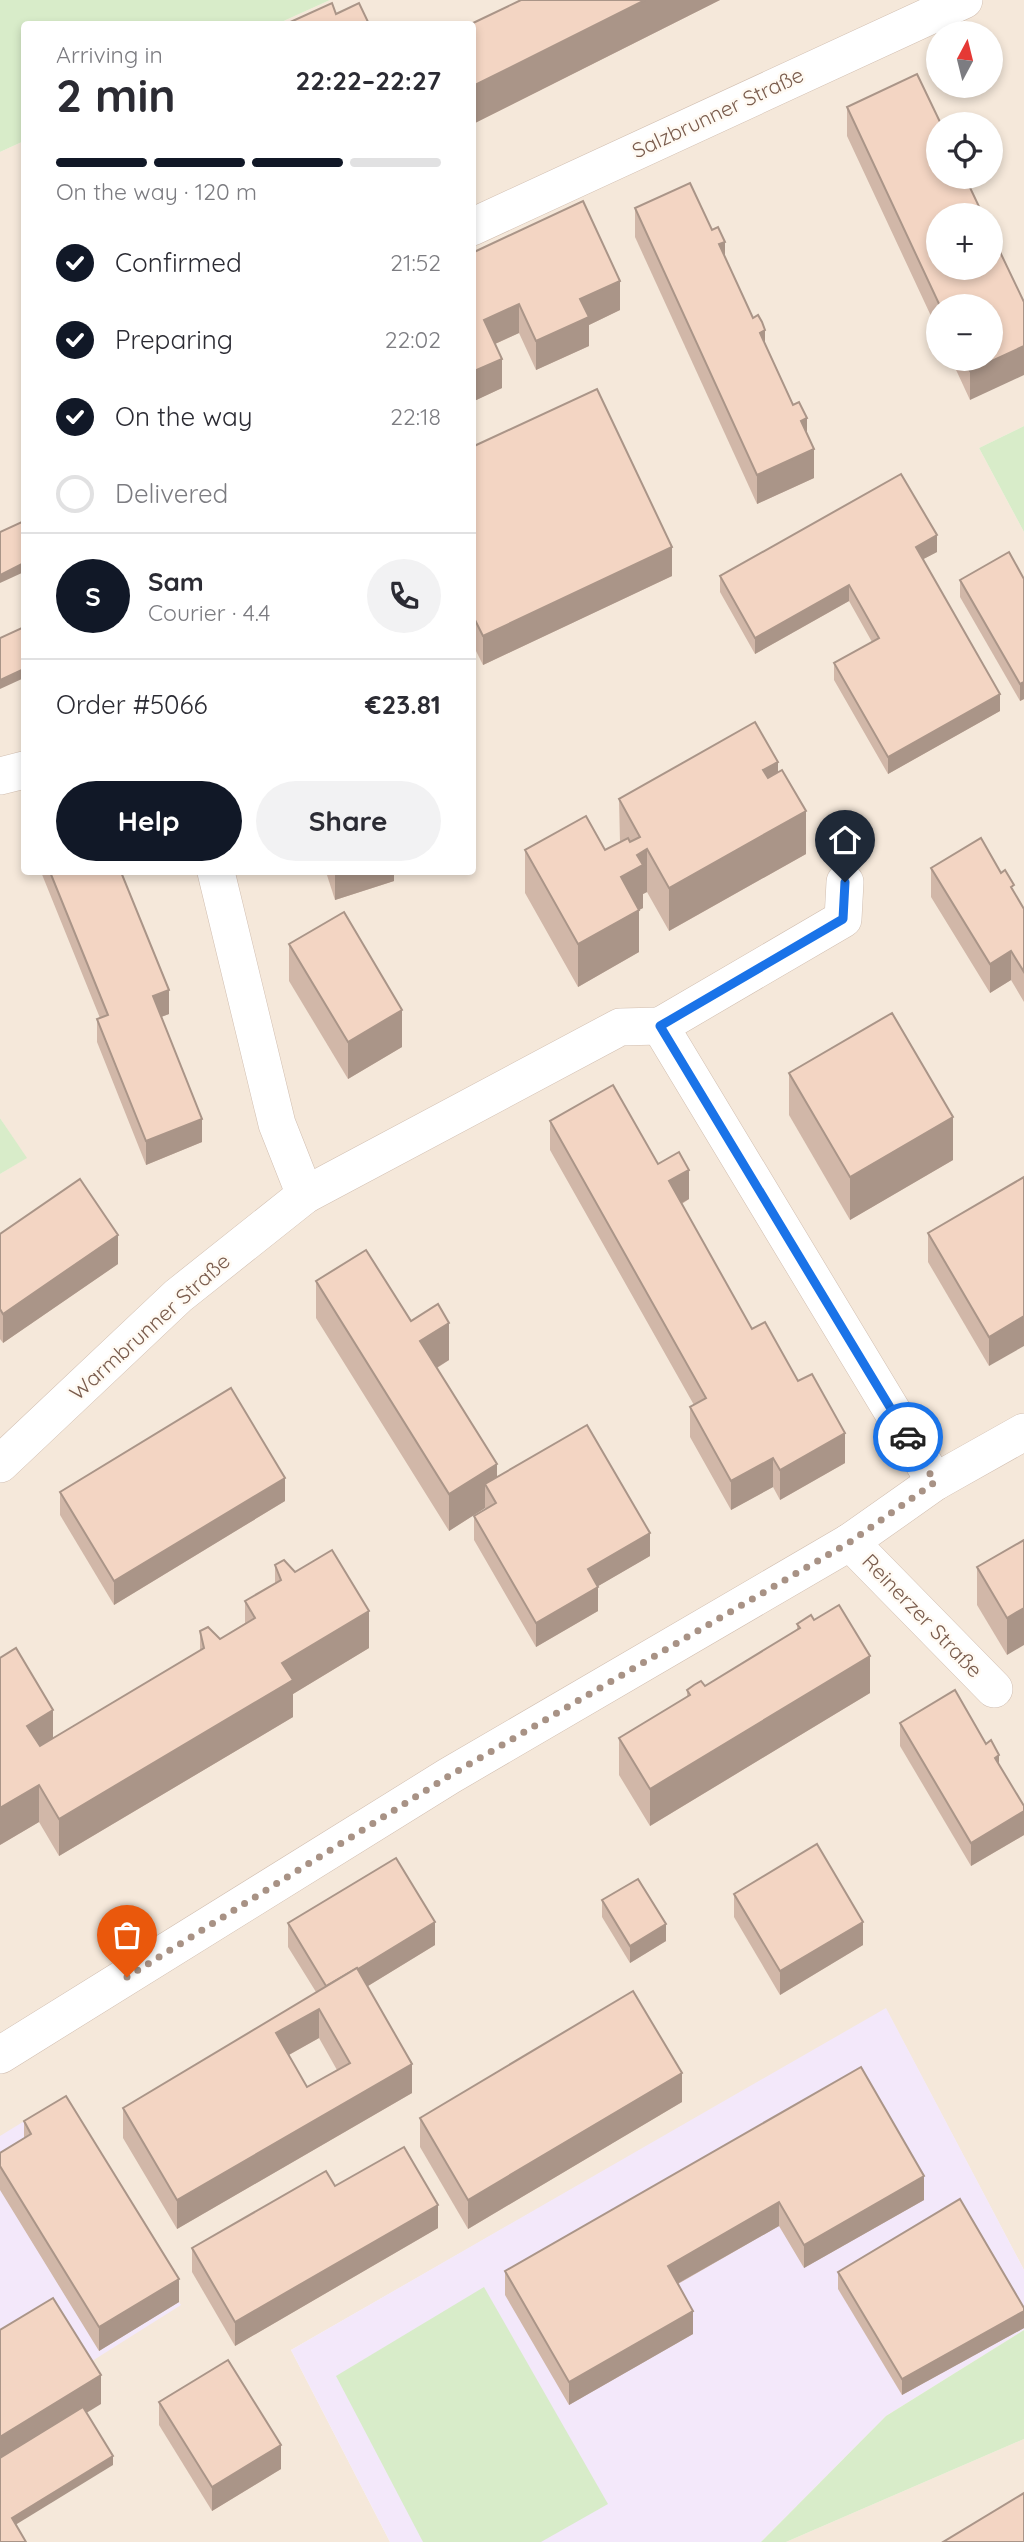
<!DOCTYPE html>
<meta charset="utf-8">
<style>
:root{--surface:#fff;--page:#f2f2f3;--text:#2b2b33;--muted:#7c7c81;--line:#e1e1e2;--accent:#111827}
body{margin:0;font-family:Quicksand,sans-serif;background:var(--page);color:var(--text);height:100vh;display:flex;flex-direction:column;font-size:26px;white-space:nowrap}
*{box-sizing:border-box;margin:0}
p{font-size:23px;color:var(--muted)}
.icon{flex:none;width:38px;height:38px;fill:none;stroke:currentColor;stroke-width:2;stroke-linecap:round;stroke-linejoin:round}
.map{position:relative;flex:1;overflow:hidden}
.sheet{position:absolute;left:21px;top:21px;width:455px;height:854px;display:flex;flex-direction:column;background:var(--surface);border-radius:7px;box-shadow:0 4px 10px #0003}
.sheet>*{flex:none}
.needle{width:46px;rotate:7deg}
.buttons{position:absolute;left:926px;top:21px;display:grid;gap:14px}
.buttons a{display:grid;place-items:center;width:77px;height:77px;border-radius:50%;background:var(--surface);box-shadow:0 4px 10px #0003;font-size:35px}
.pin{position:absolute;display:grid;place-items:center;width:60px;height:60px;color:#fff;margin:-72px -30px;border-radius:50% 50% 50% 0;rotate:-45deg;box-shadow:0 0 7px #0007}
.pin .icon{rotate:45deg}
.courier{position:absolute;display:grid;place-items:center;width:70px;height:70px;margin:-35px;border:5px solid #1a73e8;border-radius:50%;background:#fff;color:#222;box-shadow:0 2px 9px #0007}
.overview em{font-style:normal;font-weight:700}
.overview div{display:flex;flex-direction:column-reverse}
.overview{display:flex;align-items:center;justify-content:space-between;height:119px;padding:0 35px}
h1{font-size:46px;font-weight:700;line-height:52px}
.bar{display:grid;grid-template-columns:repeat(4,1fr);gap:10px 7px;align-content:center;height:84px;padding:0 35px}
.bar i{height:9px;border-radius:5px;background:var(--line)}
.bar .selected{background:var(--accent)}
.bar p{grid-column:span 4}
.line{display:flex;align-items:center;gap:18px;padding:0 35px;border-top:2px solid var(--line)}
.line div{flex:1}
.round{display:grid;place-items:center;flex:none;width:74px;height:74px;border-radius:37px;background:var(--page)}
ol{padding:0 35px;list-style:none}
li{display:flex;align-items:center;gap:21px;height:77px}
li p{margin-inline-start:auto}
li .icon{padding:7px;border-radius:50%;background:var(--accent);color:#fff;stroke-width:4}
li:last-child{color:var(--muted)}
li i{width:38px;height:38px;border:4px solid var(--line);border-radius:50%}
.primary-button{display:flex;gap:14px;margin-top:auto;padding:14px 35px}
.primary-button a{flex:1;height:80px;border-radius:42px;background:var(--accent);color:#fff;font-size:28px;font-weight:700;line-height:80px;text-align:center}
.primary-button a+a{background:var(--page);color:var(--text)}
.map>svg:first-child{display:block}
.residential{fill:#f5e8da;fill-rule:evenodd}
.education{fill:#f3e8fa}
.green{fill:#d8ecc9}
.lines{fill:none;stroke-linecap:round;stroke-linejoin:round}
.minor-casing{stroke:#d1beb0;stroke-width:38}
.minor{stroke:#fff;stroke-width:37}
.wall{fill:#d1b7a8;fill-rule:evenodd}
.shaded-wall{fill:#aa9588}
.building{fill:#f3d5c3;stroke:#aa9588;stroke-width:2;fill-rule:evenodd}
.done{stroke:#a89285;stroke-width:7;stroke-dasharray:0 12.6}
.route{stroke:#1a73e8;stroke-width:9}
.labels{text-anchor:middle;stroke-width:5;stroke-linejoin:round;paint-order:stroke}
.street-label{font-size:21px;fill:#7a5c4d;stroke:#fffaf3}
</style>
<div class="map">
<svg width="1024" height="2542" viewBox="0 0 1024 2542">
<rect width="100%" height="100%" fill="#fdf6ec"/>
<g class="residential">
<path d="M330 0H1024V426L979 448 1024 532V2270L886 2009 291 2350 390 2542H0V1174L26 1158 0 1118V152L24 141V872H472V24H277ZM938 33H990V86H938ZM938 124H990V177H938ZM938 215H990V268H938ZM938 306H990V359H938Z"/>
<polygon points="1024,2439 1024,2542 786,2542"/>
</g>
<g class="education">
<polygon points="886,2008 1024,2270 1024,2330 886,2416 761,2542 390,2542 291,2350"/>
<polygon points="57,2101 181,2305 81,2368 0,2350 0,2136"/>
</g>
<g class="green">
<polygon points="0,0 330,0 277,24 24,24 24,141 0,152"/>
<polygon points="1024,426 1024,532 979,448"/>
<polygon points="0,1118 27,1158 0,1174"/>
<polygon points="484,2287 608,2504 541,2542 423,2542 336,2376"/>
<polygon points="1024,2330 1024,2439 786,2542 761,2542 886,2416"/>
</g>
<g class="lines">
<defs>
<g id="minor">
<polyline points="472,227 964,0"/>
<polyline points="0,776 24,770"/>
<polyline points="216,872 277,1124 305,1195"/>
<polyline points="845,882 843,919 660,1026 935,1482"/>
<polyline points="0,1464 178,1296 305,1195 620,1027 660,1026"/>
<polyline points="850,1542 994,1689"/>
<polyline points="0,2055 449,1776 850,1542 935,1482 1024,1432"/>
</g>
</defs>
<use href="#minor" class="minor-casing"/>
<use href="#minor" class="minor"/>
</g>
<g class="wall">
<polygon points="521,0 720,0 475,123 472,118 472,24"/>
<polygon points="847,107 1024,302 970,400 951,359 990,359 990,306 938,306 938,331 847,136"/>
<polygon points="635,208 725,257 807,434 814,478 757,504 635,237"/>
<polygon points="472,253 620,310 589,325 589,346 536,370 519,333 495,344 502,388 472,402"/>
<polygon points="472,447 672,576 483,665 472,643"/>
<polygon points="937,552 923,559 1000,711 888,774 834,680 834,663 872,642 849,601 755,654 720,592 720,576"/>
<polygon points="1024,579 1024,699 1020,701 960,597 960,580"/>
<polygon points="778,772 806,854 669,931 647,892 643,894 643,908 639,910 639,952 578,987 525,893 525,850 605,850 620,842 619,799"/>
<polygon points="931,868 1001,873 1024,909 1024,1002 1011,980 990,993 931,897"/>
<polygon points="41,872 121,872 169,1014 161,1017 202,1142 146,1165 97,1042 97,1019 100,1018"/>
<polygon points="326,872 394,872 394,881 335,900"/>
<polygon points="289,944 402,1047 348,1079 289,981"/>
<polygon points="789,1073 953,1160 850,1220 789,1115"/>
<polygon points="550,1121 658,1164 689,1199 682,1204 752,1329 845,1463 780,1500 773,1487 731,1510 690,1437 690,1407 694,1405 550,1150"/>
<polygon points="1024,1177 989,1366 928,1262 928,1233"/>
<polygon points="0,1234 118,1264 3,1343 0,1339"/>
<polygon points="316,1281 411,1321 449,1360 437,1368 497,1477 650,1556 598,1586 598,1611 536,1647 474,1540 474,1516 486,1509 485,1508 449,1531 316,1318"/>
<polygon points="60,1492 285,1501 114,1605 60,1515"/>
<polygon points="1024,1540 1007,1655 977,1605 977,1567"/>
<polygon points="275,1565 369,1648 293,1694 293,1717 59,1856 39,1822 0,1845 53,1738 200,1650 200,1631 220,1639 245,1623 245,1601 275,1583"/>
<polygon points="814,1620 870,1693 650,1826 619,1775 619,1738 687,1697 687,1690 705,1686 797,1630 797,1624"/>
<polygon points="900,1723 1024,1806 1024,1835 971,1866 900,1746"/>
<polygon points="734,1894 863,1945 780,1995 734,1917"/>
<polygon points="602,1900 666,1941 630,1963 602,1917"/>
<path d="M288 1923 435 1945 368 1986 412 2093 177 2229 123 2138V2108L316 1992 288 1947ZM319 2038 337 2070 307 2087 289 2055Z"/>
<polygon points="861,2067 924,2200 804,2268 779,2226 678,2284 693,2334 569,2405 505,2295 505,2271"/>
<polygon points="682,2102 468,2229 420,2147 420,2118"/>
<polygon points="24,2121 179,2302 99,2351 0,2190 0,2153 24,2138"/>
<polygon points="335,2186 438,2228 235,2346 192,2272 192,2248"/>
<polygon points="838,2272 1024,2308 1024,2328 902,2395 838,2289"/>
<polygon points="159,2402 281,2469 212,2511 159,2425"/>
</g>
<g class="shaded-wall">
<polygon points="645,0 720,0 475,123 475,85"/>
<polygon points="725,242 725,271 719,244"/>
<polygon points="620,281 620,310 589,325 589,346 536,370 536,341 580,299"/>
<polygon points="519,304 519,333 484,349 484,320"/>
<polygon points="765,330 765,359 760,333"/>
<polygon points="1024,346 1024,375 970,400 970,371"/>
<polygon points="502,359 502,388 472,402 472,372"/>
<polygon points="807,418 807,447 801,421"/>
<polygon points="814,449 814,478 757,504 757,475"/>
<polygon points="937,535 937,552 916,563 916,547"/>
<polygon points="672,547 672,576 483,665 483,636"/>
<polygon points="24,563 24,572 0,583 0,575"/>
<polygon points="849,585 849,601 755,654 755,638"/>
<polygon points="24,669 24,678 0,689 0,680"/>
<polygon points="1024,682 1024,699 1020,701 1020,684"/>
<polygon points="1000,694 1000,711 888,774 888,757"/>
<polygon points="778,762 778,805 763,770"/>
<polygon points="806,811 806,854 669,931 669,888"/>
<polygon points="647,849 647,892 643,894 643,908 639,910 639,952 578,987 578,944 621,877 637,855"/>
<polygon points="335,872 394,872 394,881 335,900"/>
<polygon points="1011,951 1011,980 990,993 990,964"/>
<polygon points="169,990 169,1014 153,1020 153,996"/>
<polygon points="402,1010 402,1047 348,1079 348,1042"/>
<polygon points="953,1117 953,1160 850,1220 850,1177"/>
<polygon points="202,1119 202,1142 146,1165 146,1141"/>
<polygon points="689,1170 689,1199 669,1210 669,1181"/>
<polygon points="118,1235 118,1264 3,1343 3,1314"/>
<polygon points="1024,1316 1024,1346 989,1366 989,1337"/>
<polygon points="449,1323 449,1360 420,1378 420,1341"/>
<polygon points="845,1433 845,1463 780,1500 780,1470"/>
<polygon points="773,1458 773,1487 731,1510 731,1481"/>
<polygon points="497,1464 497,1501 485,1484 485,1508 449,1531 449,1494"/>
<polygon points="285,1478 285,1501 114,1605 114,1581"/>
<polygon points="650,1533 650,1556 588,1592 588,1569"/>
<polygon points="598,1587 598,1611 536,1647 536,1623"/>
<polygon points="1024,1608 1024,1645 1007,1655 1007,1618"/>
<polygon points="369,1611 369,1648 293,1694 293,1717 59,1856 59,1819 282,1663"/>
<polygon points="870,1656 870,1693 650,1826 650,1789"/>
<polygon points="53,1710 53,1747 27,1763 27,1726"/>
<polygon points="999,1755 999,1778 995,1758"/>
<polygon points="39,1785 39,1822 0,1845 0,1808"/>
<polygon points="1024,1811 1024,1835 971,1866 971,1843"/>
<polygon points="435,1922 435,1945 327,2011 327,1987"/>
<polygon points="863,1922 863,1945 780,1995 780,1971"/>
<polygon points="666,1924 666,1941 630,1963 630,1946"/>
<polygon points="319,2009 319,2038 276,2062 276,2033"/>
<polygon points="412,2064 412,2093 177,2229 177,2200"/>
<polygon points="682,2073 682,2102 468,2229 468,2200"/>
<polygon points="924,2176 924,2200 804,2268 804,2245"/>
<polygon points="779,2202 779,2226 668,2289 668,2266"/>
<polygon points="438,2205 438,2228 235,2346 235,2322"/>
<polygon points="179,2279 179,2302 99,2351 99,2327"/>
<polygon points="693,2311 693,2334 569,2405 569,2382"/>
<polygon points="1024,2311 1024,2328 902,2395 902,2379"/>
<polygon points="101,2375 101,2404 0,2466 0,2437"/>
<polygon points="281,2445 281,2469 212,2511 212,2487"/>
<polygon points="113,2456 113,2465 12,2527 12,2518"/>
</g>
<g class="building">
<polygon points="521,0 645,0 475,85 472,81 472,24 471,24"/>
<polygon points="332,3 336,14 359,3 369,24 286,24"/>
<polygon points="917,74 941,124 938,124 938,177 965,177 983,215 938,215 938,268 990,268 990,231 1024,302 1024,346 970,371 964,359 990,359 990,306 940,306 847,107"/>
<polygon points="690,183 712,230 718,227 725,242 719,244 753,318 758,315 762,322 765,330 760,333 793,405 799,402 807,418 801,421 814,449 757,475 635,208"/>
<polygon points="583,201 620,281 580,299 589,317 536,341 519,304 484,320 502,359 472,372 472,253"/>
<polygon points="597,389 672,547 483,636 472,614 472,447"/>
<polygon points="901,474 937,535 916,547 1000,694 888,757 834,663 879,638 849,585 755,638 720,576"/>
<polygon points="24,521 24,563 0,575 0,532"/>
<polygon points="1009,552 1024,579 1024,682 1020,684 960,580"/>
<polygon points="24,627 24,669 0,680 0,638"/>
<polygon points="755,722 778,762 763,770 768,778 782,770 806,811 669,888 647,849 637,855 643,865 621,877 639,910 578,944 525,850 586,816 605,850 628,838 630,842 640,837 619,799"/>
<polygon points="981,838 1001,873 1005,870 1014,885 1011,887 1024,909 1024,972 1011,951 990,964 931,868"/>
<polygon points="50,872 121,872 169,990 153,996 202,1119 146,1141 97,1019 108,1015"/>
<polygon points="344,912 402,1010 348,1042 289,944"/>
<polygon points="892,1013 953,1117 850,1177 789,1073"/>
<polygon points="613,1085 658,1164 679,1152 689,1170 669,1181 752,1329 765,1322 798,1381 812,1374 845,1433 780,1470 773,1458 731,1481 690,1407 706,1398 550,1121"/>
<polygon points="1024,1177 1024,1316 989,1337 928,1233"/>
<polygon points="80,1179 118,1235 3,1314 0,1309 0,1234"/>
<polygon points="366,1250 411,1321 438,1304 449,1323 420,1341 497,1464 449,1494 316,1281"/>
<polygon points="231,1388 285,1478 114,1581 60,1492"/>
<polygon points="587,1425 650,1533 588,1569 598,1587 536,1623 474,1516 496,1503 485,1484"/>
<polygon points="1024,1540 1024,1608 1007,1618 977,1567"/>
<polygon points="332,1550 369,1611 282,1663 293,1680 59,1819 39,1785 0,1808 0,1658 16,1648 53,1710 27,1726 40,1746 204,1648 200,1631 208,1627 220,1639 255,1618 245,1601 281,1580 275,1565 284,1560 295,1572"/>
<polygon points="839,1605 870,1656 650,1789 619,1738 690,1695 687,1690 694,1685 701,1681 705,1686 800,1628 797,1624 811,1615 814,1620"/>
<polygon points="955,1690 986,1744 991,1740 999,1755 995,1758 1024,1806 1024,1811 971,1843 900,1723"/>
<polygon points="817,1844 863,1922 780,1971 734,1894"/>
<polygon points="396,1858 435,1922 358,1969 357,1968 326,1986 288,1923"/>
<polygon points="638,1879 666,1924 630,1946 602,1900"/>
<path d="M357 1968 412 2064 177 2200 123 2108ZM319 2009 350 2063 307 2087 276 2033Z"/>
<polygon points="633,1991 682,2073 468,2200 420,2118"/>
<polygon points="861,2067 924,2176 804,2245 779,2202 668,2266 693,2311 569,2382 505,2271"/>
<polygon points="66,2096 179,2279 99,2327 0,2166 0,2153 31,2134 24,2121"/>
<polygon points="404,2147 438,2205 235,2322 192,2248 326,2171 335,2186"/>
<polygon points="960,2199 1024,2308 1024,2311 902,2379 838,2272"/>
<polygon points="53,2298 101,2375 0,2437 0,2330"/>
<polygon points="228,2360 281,2445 212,2487 159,2402"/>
<polygon points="83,2407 113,2456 12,2518 26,2542 0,2542 0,2458"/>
<polygon points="1024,2493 1024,2542 943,2542"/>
</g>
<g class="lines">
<polyline class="done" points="127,1977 449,1776 850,1542 935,1482 908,1437"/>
<polyline class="route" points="845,882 843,919 660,1026 908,1437"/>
</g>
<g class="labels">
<g class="street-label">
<text transform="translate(718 113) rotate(-25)" y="7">Salzbrunner Straße</text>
<text transform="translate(150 1327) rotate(-42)" y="7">Warmbrunner Straße</text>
<text transform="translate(922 1616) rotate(46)" y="7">Reinerzer Straße</text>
</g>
</g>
</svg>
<div class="buttons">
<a><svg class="needle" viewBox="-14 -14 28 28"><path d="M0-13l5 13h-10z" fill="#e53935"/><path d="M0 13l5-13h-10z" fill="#7c7c81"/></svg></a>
<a><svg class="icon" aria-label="locate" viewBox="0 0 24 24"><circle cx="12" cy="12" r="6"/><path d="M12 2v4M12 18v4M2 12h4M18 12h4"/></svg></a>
<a>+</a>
<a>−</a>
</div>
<div class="pin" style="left:127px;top:1977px;background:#ea580c"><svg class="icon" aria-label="bag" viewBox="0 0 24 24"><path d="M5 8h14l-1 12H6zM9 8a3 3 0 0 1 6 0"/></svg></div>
<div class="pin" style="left:845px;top:882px;background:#1f2937"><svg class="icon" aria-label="home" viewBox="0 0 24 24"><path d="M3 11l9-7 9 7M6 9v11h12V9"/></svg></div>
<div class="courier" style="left:908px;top:1437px"><svg class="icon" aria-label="car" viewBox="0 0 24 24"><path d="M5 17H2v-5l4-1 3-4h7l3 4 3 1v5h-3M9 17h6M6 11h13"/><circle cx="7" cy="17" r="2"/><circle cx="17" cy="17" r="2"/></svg></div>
<section class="sheet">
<div class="overview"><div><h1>2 min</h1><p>Arriving in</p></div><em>22:22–22:27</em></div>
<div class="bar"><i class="selected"></i><i class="selected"></i><i class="selected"></i><i></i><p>On the way · 120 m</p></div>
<ol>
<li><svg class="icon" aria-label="check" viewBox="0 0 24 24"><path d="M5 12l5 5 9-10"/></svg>Confirmed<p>21:52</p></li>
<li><svg class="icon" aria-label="check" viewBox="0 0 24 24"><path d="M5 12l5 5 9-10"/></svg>Preparing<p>22:02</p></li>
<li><svg class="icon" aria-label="check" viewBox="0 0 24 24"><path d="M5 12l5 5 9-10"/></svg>On the way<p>22:18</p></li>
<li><i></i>Delivered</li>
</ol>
<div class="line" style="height:126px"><b class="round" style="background:var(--accent);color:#fff">S</b><div><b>Sam</b><p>Courier · 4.4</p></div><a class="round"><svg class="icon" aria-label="phone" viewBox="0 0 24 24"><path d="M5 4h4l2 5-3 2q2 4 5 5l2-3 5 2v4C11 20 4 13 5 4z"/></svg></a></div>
<div class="line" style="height:91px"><div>Order #5066</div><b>€23.81</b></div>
<div class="primary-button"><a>Help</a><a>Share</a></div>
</section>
</div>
